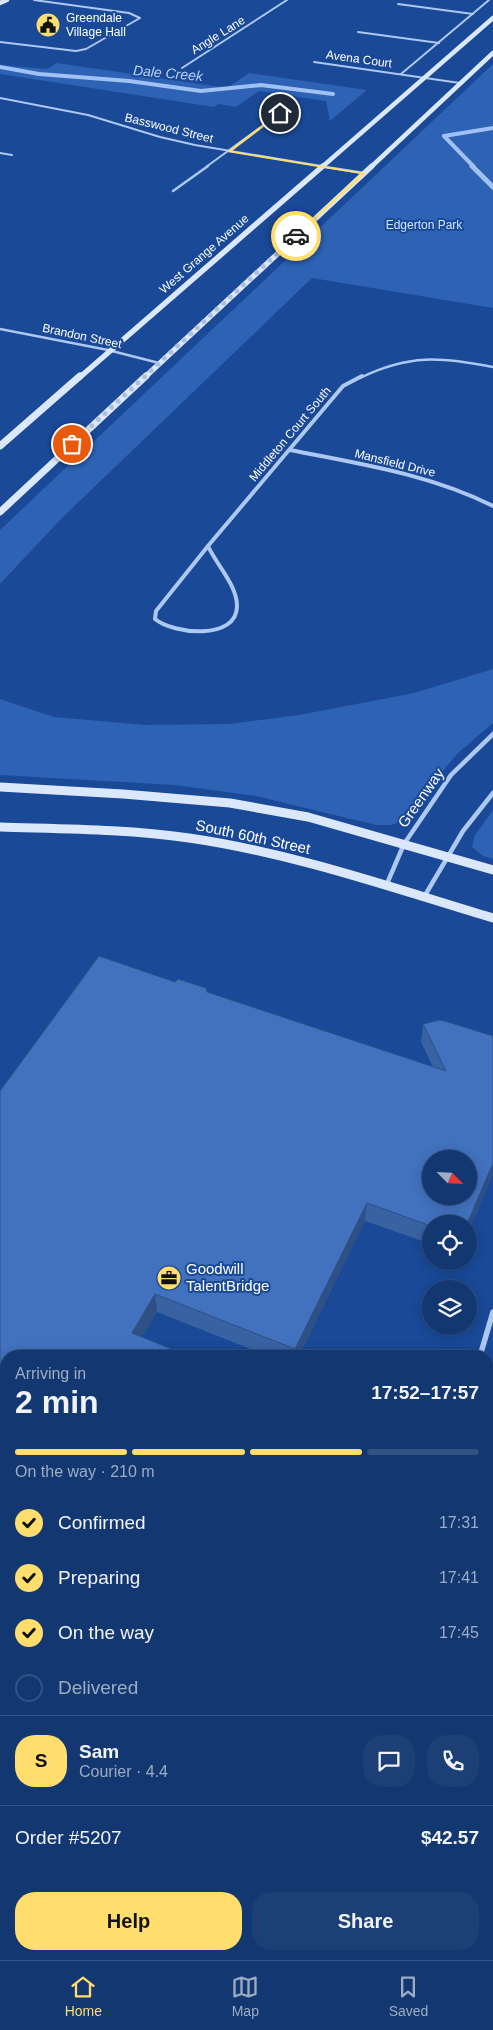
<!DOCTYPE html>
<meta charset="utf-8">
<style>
:root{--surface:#133771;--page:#1c3f76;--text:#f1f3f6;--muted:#9dacc3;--line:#325184;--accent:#ffde6d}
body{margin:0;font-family:Helvetica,sans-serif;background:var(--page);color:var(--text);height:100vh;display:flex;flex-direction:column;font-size:19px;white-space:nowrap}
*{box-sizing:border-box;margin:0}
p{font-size:16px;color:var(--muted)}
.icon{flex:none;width:28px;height:28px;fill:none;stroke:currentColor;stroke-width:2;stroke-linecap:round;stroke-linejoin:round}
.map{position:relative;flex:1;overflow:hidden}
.drawer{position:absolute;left:0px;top:1350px;width:494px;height:610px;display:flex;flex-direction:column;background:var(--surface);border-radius:20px 20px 0 0;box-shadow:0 2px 12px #0003,0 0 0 1px var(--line)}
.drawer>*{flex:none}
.needle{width:32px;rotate:114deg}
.buttons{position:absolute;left:422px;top:1150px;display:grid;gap:10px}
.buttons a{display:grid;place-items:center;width:55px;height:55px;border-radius:50%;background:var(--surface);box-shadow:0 2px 12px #0003,0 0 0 1px var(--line);font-size:25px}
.pin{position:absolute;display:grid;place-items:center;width:42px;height:42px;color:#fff;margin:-21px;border:2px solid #fff;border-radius:50%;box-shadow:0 1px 5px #0007}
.courier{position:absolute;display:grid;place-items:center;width:50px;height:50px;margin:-25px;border:4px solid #ffde6d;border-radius:50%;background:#fff;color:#222;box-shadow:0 1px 6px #0007}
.overview em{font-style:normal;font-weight:800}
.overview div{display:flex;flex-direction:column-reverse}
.overview{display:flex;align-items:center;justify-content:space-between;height:85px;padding:0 15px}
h1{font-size:32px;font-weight:800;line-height:38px}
.bar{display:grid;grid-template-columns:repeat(4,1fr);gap:8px 5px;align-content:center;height:60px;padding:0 15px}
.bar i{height:6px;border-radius:4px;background:var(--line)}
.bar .selected{background:var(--accent)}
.bar p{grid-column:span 4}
.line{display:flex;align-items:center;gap:12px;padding:0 15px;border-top:1px solid var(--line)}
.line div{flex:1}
.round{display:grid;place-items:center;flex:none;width:52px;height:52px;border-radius:20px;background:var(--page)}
ol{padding:0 15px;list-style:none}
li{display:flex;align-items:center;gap:15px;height:55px}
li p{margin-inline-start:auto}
li .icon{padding:5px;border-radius:50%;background:var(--accent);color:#111;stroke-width:4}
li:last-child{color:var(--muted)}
li i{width:28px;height:28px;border:2px solid var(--line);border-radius:50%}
.action{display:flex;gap:10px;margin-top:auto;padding:10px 15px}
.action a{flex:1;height:58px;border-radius:20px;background:var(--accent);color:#111;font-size:20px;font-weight:800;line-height:58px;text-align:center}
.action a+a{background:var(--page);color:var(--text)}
.tabs{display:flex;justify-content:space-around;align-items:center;height:70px;border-top:1px solid var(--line);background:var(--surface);font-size:14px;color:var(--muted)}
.tabs a{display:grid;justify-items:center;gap:2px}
.tabs .selected{color:var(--accent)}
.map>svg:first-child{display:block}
.green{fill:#2d62b5}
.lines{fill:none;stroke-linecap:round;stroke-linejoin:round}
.stream-far1{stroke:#a0c1f3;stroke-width:4}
.stream{stroke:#a0c1f3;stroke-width:5}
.street-far4{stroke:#adc8f1;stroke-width:2}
.street-far3{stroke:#adc8f1;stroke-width:2.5}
.street-far2{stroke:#adc8f1;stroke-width:4}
.street-far1{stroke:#adc8f1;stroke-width:4.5}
.street{stroke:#adc8f1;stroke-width:5.5}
.secondary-far3{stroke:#dbe7fb;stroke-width:4.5}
.secondary-far2{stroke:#dbe7fb;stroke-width:5.5}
.secondary-far1{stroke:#dbe7fb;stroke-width:7}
.secondary{stroke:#dbe7fb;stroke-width:9}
.wall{fill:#3962a3}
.shaded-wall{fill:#2e5085}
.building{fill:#4272be;stroke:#2e5085;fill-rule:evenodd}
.route{fill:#ffde6d}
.done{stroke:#aebfdb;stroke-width:5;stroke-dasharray:0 9}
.labels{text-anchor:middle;stroke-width:4;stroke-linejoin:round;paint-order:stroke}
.far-poi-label{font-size:12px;fill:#fff;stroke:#194997;text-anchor:start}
.far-street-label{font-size:12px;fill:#fff;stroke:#194997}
.far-park-label{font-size:12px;fill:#d4e4fb;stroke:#194997}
.far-water-label{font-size:14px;font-style:italic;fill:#bad2f7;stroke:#194997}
.street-label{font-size:15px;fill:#fff;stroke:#194997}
.poi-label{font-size:15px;fill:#fff;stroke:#194997;text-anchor:start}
</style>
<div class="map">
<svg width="493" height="1960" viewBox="0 0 493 1960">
<rect width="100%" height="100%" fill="#194997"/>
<g class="green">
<polygon points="57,63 227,88 249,73 367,90 330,121 326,101 259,91 236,107 218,104 214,107 0,74 0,65 47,69"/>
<polygon points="493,64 493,308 312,278 61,519 0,584 0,530"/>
<polygon points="493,669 493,723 458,753 400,822 391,825 376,825 256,796 174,785 0,775 0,699 54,717 146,725 228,724 299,715 414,693"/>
<polygon points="493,810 493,859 483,856 472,847 475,835"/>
</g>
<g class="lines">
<g class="stream-far1">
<polyline points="0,67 39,74 129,81 201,91 261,85 333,94"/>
<polyline points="444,136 474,167"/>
<polyline points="444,136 493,128"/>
</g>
<polyline class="stream" points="472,166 493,187"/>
<g class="street-far4">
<polyline points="398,4 473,14"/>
<polyline points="358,32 439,43"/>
<polyline points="0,42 76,51 86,49 140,18 129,13 34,0"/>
<polyline points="314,62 460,83"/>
<polyline points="182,68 287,0"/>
<polyline points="401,74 489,0"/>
<polyline points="0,98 88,115 160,137 195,145 327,167"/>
<polyline points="0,153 12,155"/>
<polyline points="206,167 280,113"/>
</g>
<g class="street-far3">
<polyline points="319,166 364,173"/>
<polyline points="173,191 208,166"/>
<polyline points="0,329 108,350 159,363"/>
<path d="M360 378C409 354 441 357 493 367"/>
</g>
<g class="street-far2">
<path d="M290 450C360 464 429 474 493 506"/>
<path d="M208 546C216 564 237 585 237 606 237 641 173 634 155 619L156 611Z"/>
<polyline points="208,546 343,386 362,376"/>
</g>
<g class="street-far1">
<polyline points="386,886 404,844 451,775 493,734"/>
<polyline points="424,897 463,831 493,793"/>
</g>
<polyline class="street" points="480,1356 493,1312"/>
<g class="secondary-far3">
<polyline points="0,3 7,0"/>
<polyline points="322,167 493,18"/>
<polyline points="371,167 493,53"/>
</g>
<g class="secondary-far2">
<polyline points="79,378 323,166"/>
<polyline points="144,378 372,166"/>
</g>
<g class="secondary-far1">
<polyline points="0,446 80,376"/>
<polyline points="0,512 146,376"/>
</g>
<g class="secondary">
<polyline points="0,787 123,794 230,803 308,817 493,870"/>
<path d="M0 827C63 829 127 829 189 838 293 853 393 888 493 918"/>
</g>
</g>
<polygon class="wall" points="175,982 207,992 433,1067 421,1042 423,1024 440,1020 493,1174 469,1230 469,1224 431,1224 431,1244 365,1221 299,1356 268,1356 157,1312 142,1337 6,1356 6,1581 0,1578 0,1091"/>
<g class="shaded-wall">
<polygon points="493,1163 493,1174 469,1230 469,1224 467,1224"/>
<polygon points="367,1203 365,1221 299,1356 295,1356 295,1349"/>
<polygon points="155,1294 157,1312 134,1350 132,1333"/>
</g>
<path class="building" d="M99 956 175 982 178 979 206 988 207 992 446 1071 423 1024 440 1020 448 1022 493 1036V1163L467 1224H431V1226L367 1203 295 1349 155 1294 132 1333 189 1356H6V1568L0 1565V1091ZM431 1159H469V1196H431Z"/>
<polygon class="route" points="279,112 282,113 232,151 366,173 296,237 295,235 361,174 227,152"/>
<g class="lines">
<polyline class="done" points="72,444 296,236"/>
</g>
<defs>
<symbol id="civic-disc" viewBox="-11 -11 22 22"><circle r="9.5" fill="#ffde6d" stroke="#194997"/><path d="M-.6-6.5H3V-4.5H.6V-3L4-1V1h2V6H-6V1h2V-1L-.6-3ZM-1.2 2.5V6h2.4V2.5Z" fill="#111"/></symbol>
<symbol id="office-disc" viewBox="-11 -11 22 22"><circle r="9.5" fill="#ffde6d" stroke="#194997"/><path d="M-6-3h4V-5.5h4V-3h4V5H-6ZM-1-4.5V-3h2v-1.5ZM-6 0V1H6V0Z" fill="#111"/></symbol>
</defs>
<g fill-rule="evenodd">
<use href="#civic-disc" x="34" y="11" width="28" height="28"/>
<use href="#office-disc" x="155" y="1264" width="28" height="28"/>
</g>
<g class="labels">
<g class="far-poi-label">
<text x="66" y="22">Greendale<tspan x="66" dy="14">Village Hall</tspan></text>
</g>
<g class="far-street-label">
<text transform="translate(218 35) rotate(-32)" y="4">Angle Lane</text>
<text transform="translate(359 59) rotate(8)" y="4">Avena Court</text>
<text transform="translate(169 128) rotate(14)" y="4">Basswood Street</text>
<text transform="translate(204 254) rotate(-41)" y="4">West Grange Avenue</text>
<text transform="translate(82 336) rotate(12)" y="4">Brandon Street</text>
<text transform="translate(290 434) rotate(-50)" y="4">Middleton Court South</text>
<text transform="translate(395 463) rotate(14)" y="4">Mansfield Drive</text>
</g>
<g class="far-park-label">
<text x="424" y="229">Edgerton Park</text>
</g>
<g class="far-water-label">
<text transform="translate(168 73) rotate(5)" y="5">Dale Creek</text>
</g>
<g class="street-label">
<text transform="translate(421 798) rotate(-55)" y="5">Greenway</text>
<text transform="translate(253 837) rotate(12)" y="5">South 60th Street</text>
</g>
<g class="poi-label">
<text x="186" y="1274">Goodwill<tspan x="186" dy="17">TalentBridge</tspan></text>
</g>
</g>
</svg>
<div class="buttons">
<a><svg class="needle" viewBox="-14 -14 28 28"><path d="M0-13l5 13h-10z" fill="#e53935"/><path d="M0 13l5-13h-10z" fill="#9dacc3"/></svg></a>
<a><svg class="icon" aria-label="locate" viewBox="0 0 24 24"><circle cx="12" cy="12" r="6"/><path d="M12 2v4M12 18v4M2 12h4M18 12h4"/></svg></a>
<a><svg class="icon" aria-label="layers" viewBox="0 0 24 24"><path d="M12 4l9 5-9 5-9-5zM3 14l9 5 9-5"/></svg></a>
</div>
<div class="pin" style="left:72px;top:444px;background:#ea580c"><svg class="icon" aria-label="bag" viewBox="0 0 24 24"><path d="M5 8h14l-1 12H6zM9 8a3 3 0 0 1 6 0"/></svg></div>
<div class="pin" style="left:280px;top:113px;background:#1f2937"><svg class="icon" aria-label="home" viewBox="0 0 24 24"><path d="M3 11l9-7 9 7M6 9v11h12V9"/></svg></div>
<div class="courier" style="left:296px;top:236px"><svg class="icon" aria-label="car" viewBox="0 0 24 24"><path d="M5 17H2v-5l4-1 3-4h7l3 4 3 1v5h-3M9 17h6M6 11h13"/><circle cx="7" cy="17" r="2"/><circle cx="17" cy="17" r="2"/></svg></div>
<section class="drawer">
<div class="overview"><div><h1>2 min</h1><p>Arriving in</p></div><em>17:52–17:57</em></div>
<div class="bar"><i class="selected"></i><i class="selected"></i><i class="selected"></i><i></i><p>On the way · 210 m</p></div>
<ol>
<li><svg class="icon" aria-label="check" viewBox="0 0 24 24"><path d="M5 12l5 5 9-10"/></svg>Confirmed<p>17:31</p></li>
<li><svg class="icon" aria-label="check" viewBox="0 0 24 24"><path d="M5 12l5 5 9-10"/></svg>Preparing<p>17:41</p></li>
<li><svg class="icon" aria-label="check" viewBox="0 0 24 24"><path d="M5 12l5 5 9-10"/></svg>On the way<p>17:45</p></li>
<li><i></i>Delivered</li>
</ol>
<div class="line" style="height:90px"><b class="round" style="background:var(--accent);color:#111">S</b><div><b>Sam</b><p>Courier · 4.4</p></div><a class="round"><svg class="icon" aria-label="chat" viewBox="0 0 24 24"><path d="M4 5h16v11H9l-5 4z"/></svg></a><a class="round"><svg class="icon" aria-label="phone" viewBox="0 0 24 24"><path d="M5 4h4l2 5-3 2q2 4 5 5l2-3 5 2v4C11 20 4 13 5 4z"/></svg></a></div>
<div class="line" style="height:65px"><div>Order #5207</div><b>$42.57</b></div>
<div class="action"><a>Help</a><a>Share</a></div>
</section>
</div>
<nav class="tabs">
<a class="selected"><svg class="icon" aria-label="home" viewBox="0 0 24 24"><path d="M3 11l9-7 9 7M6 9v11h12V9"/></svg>Home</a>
<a><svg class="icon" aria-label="map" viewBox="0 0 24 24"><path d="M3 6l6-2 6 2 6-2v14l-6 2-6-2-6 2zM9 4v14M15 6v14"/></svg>Map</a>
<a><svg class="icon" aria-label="saved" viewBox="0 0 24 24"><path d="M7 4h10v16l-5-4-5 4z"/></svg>Saved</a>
</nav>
